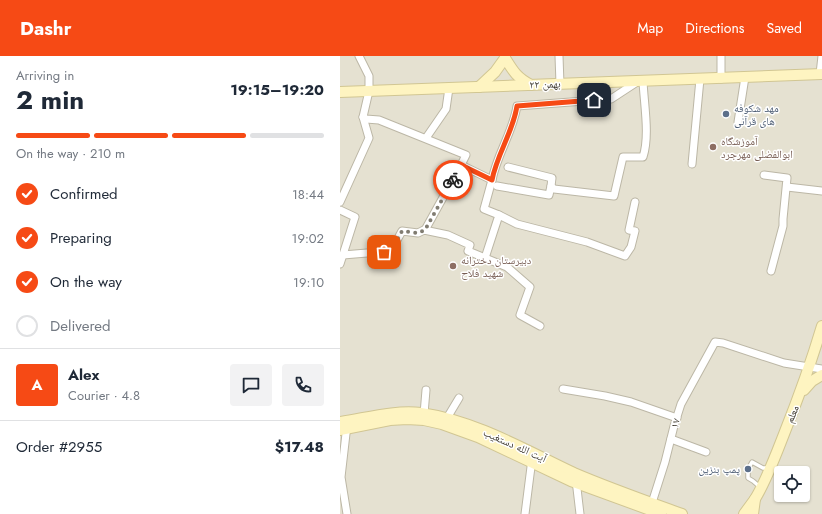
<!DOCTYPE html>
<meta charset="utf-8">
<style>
:root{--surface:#fff;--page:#f2f2f3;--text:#1f2937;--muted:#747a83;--line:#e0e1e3;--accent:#f64a15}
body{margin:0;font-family:Jost,"Noto Naskh Arabic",sans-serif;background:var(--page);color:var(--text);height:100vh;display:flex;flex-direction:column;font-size:15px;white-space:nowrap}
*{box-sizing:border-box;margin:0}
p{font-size:13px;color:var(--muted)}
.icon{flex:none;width:22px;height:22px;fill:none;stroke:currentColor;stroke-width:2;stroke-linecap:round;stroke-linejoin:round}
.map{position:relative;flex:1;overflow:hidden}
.details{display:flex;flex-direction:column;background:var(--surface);width:340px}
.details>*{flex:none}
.fabs{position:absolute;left:434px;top:410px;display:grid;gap:8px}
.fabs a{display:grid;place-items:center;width:36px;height:36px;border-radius:4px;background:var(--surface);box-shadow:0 1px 3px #0004;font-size:20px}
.pin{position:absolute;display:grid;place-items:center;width:34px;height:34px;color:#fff;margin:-17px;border-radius:8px;box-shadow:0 2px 6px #0006}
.courier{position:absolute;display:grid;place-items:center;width:40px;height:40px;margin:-20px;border:3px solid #f64a15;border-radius:50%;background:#fff;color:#222;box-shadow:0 1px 5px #0007}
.overview em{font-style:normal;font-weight:700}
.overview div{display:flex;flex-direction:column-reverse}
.overview{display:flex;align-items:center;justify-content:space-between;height:68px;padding:0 16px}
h1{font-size:26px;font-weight:700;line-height:30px}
.bar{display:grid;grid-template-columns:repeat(4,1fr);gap:6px 4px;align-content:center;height:48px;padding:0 16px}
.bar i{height:5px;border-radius:3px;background:var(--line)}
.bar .on{background:var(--accent)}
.bar p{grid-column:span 4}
.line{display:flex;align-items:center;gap:10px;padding:0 16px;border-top:1px solid var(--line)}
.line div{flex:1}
.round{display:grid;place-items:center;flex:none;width:42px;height:42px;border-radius:4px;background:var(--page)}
ol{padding:0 16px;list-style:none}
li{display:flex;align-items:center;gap:12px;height:44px}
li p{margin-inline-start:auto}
li .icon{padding:4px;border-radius:50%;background:var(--accent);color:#fff;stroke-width:4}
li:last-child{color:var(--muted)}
li i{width:22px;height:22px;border:2px solid var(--line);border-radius:50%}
header{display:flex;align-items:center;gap:24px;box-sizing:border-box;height:56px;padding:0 20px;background:var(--accent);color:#fff}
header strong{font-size:19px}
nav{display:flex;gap:22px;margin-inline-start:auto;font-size:14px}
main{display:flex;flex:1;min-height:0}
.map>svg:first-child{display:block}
.residential{fill:#e5e1d1;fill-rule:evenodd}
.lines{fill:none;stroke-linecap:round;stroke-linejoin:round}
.lane-casing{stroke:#bcb7a6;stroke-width:5.5}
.street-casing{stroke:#bcb7a6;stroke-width:9}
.secondary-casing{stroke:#d1c693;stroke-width:12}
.lane{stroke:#fff;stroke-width:3.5}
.street{stroke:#fff;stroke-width:7}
.secondary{stroke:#fef4c1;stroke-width:10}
.done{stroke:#807c71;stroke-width:4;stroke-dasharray:0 7.2}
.route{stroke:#f64a15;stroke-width:5}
.service-dot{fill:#5c6f8a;stroke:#fff;stroke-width:1.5}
.education-dot{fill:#8d6e63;stroke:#fff;stroke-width:1.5}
.labels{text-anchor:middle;stroke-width:3;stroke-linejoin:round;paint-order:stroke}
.street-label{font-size:11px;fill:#433e34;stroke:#fff}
.service-label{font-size:11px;fill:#4e5e75;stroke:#fff;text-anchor:start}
.education-label{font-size:11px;fill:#785e54;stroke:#fff;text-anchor:start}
</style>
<header>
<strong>Dashr</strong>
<nav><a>Map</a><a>Directions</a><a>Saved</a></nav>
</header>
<main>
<section class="details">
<div class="overview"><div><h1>2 min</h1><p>Arriving in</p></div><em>19:15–19:20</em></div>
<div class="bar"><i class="on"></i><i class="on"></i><i class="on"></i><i></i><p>On the way · 210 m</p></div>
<ol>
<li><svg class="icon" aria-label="check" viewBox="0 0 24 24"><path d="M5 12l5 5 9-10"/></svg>Confirmed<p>18:44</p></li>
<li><svg class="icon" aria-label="check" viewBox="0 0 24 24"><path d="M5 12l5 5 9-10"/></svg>Preparing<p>19:02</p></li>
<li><svg class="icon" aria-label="check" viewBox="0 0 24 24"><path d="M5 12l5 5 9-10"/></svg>On the way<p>19:10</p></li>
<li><i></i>Delivered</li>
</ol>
<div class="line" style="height:72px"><b class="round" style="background:var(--accent);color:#fff">A</b><div><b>Alex</b><p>Courier · 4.8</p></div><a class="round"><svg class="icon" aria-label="chat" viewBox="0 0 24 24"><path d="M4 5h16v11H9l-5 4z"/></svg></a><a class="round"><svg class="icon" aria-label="phone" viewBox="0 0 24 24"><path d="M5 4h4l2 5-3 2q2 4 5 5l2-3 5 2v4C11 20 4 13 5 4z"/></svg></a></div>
<div class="line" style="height:52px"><div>Order #2955</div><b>$17.48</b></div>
</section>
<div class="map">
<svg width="482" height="458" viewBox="0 0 482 458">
<rect width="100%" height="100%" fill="#f1eee3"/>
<path class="residential" d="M0 0H482V458H0ZM441 417H463V439H441Z"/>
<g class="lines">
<defs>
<polyline id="lane" points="420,431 413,425 408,422 408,413 412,406 423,412 429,412"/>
<g id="street">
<polyline points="219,0 220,28"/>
<polyline points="381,0 381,23"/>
<polyline points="480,18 482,0"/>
<polyline points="23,61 26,63 39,64 126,99 121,109"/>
<polyline points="398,66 405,21"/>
<polyline points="86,82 106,53 109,32"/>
<polyline points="352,108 360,23"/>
<path d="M168 111 212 122 211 130 214 133 274 140 283 101H303C310 80 304 48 303 25"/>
<polyline points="424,119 447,122 443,163 443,170 431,215"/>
<path d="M152 124C157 98 173 76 177 50L271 43 297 26"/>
<polyline points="157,130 209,139 211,130"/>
<polyline points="447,131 482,135"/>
<polyline points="0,146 29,82 23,61 29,35 29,20 19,0"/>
<polyline points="0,154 15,161 0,208"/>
<polyline points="159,159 177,168 247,186 285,200 291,191 295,175 289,174 295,146"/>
<polyline points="85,174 121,109 152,124 144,153 159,159 145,202"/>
<polyline points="3,199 51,195 62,175 78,177 84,174 108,179 130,189 128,195 167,211 190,231 180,259 200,270"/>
<polyline points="223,333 265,340 291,346 337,362"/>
<polyline points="84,358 86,334"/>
<polyline points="107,362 119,342"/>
<polyline points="7,369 1,421 7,458"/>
<polyline points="331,383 366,396"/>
<polyline points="236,424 240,458"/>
<polyline points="311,450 325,406 334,370 341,348 375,286 383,287 444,307 482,313"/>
<polyline points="185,458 192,403"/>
</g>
<g id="secondary">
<path d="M165 2C173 15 177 22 191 29"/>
<polyline points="139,31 155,16 165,2"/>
<polyline points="0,36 482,18"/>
<polyline points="464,334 472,325 482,319"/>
<path d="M0 366C27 362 54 354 81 357 136 365 185 394 234 417 269 432 306 445 342 458"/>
<polyline points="0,374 50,364 67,363 84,364 102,368 138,381 231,425 321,458"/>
<path d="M415 443C427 423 435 401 444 378 458 343 471 307 482 270"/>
<polyline points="404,458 415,443 413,458"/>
</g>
</defs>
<use href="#lane" class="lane-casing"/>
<use href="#street" class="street-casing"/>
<use href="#secondary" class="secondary-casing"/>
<use href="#lane" class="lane"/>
<use href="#street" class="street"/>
<use href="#secondary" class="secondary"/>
</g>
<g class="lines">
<polyline class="done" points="44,196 51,195 62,175 78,177 85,174 113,124"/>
<path class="route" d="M113 124 121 109 152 124C157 98 173 76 177 50L254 44"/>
</g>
<g class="service-dot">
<circle cx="386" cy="58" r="4"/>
<circle cx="408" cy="413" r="4"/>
</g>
<g class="education-dot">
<circle cx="373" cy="91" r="4"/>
<circle cx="113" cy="210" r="4"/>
</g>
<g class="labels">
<g class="street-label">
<text transform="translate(205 28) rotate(-2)" y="4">۲۲ بهمن</text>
<text transform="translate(452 358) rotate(-68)" y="4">معلم</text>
<text transform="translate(335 367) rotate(-73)" y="4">۱۷</text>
<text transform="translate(175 389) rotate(24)" y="4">آیت الله دستغیب</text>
</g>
<g class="service-label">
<text x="394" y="56">مهد شکوفه<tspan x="394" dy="13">های قرآنی</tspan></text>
<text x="400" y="417" text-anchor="end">پمپ بنزین</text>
</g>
<g class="education-label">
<text x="381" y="89">آموزشگاه<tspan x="381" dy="13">ابوالفضلی مهرجرد</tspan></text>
<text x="121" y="208">دبیرستان دخترانه<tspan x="121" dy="13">شهید فلاح</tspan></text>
</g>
</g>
</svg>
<div class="fabs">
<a><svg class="icon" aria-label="locate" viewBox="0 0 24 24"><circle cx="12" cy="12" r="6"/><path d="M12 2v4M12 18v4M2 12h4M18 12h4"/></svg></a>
</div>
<div class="pin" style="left:44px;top:196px;background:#ea580c"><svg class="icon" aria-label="bag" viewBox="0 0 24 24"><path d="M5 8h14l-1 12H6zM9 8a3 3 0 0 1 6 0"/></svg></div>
<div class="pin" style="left:254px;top:44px;background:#1f2937"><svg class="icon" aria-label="home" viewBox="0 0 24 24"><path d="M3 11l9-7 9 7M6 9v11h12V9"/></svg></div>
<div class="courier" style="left:113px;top:124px"><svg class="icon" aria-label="bike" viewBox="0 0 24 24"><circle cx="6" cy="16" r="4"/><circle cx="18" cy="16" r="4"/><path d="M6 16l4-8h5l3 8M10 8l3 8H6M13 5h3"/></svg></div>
</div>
</main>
